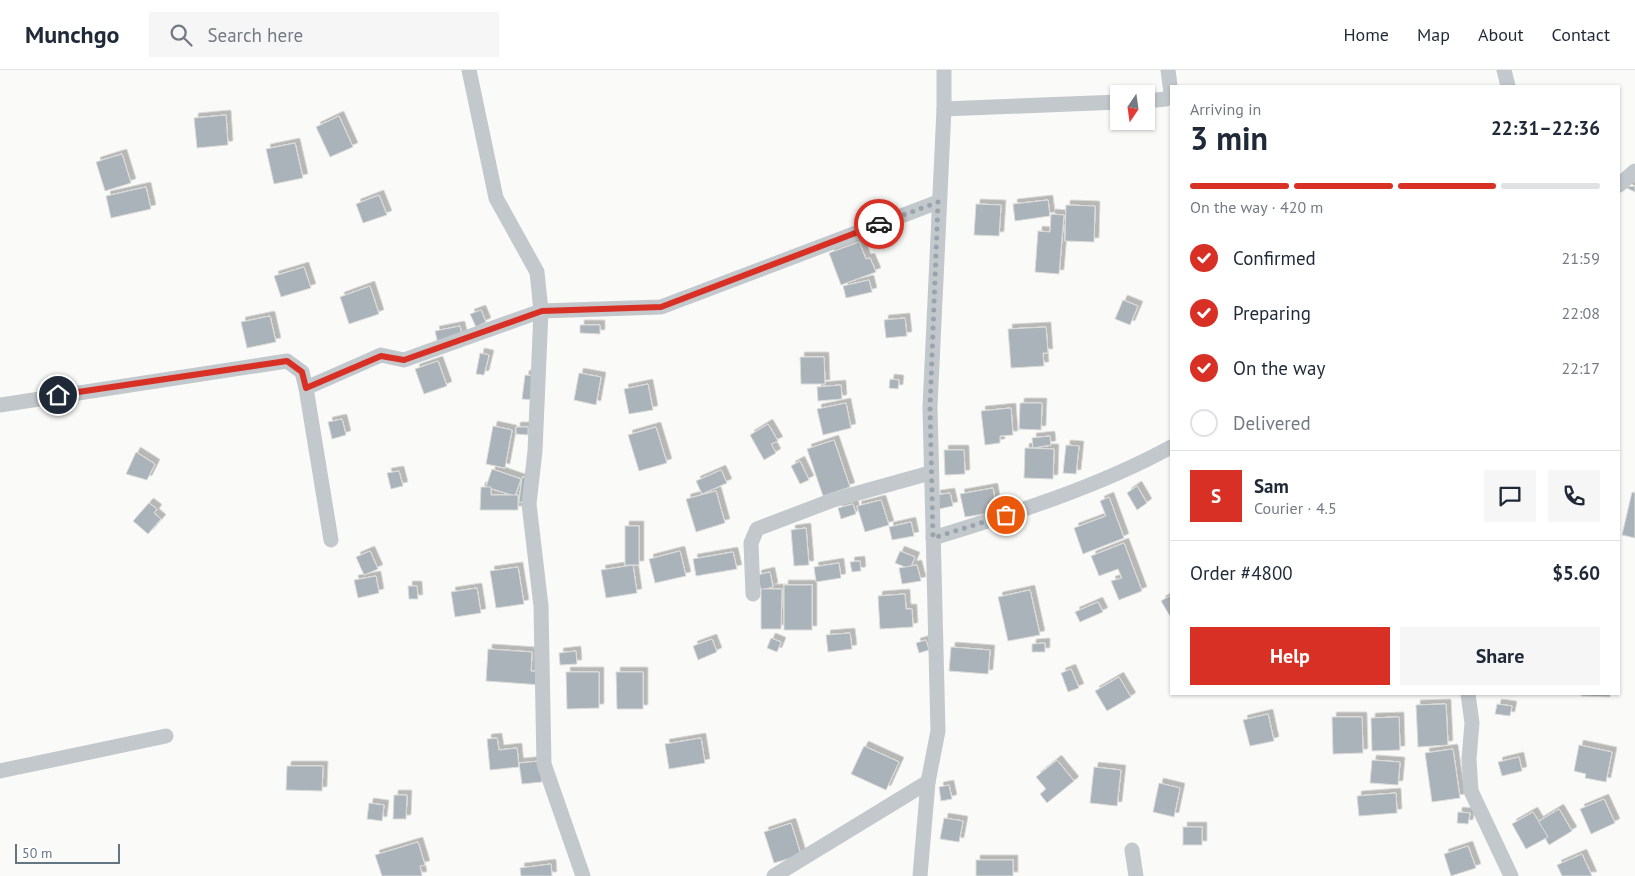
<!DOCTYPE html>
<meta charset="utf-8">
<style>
:root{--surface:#fff;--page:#f6f6f7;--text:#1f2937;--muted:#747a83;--line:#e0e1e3;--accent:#d93025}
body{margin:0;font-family:"PT Sans",sans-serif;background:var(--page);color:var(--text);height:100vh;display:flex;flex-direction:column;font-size:19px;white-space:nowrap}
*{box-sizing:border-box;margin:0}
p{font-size:16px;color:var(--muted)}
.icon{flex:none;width:28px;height:28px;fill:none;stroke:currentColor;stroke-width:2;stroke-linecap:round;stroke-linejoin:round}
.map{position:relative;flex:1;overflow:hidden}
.side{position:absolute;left:1170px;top:15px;width:450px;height:610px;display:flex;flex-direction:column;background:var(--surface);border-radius:0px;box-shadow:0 1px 4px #0004}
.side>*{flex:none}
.needle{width:32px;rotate:193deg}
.controls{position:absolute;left:1110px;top:15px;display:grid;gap:10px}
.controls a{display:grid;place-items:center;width:45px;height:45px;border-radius:0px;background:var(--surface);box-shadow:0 1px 4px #0004;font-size:25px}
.scale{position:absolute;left:15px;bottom:12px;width:105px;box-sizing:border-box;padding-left:5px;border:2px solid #657683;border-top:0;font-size:14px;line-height:18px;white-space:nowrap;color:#657683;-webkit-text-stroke:4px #fff;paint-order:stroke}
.pin{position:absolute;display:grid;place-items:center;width:42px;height:42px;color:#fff;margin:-21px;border:2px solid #fff;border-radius:50%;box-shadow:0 1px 5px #0007}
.courier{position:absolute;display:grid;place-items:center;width:50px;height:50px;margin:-25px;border:4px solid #d93025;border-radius:50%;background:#fff;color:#222;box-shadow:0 1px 6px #0007}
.summary em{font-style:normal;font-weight:800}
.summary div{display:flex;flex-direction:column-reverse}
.summary{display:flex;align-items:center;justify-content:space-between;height:85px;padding:0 20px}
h1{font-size:32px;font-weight:800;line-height:38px}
.bar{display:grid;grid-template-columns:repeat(4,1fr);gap:8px 5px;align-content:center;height:60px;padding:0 20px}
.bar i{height:6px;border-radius:4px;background:var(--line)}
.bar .active{background:var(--accent)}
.bar p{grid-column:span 4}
.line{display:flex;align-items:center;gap:12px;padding:0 20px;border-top:1px solid var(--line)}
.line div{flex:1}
.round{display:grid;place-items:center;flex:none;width:52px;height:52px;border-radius:0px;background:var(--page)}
ol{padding:0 20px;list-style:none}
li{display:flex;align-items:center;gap:15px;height:55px}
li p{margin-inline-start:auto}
li .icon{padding:5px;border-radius:50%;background:var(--accent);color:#fff;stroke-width:4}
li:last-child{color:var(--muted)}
li i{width:28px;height:28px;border:2px solid var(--line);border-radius:50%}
.cta{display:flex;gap:10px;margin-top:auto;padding:10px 20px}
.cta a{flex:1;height:58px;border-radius:0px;background:var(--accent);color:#fff;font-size:20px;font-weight:800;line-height:58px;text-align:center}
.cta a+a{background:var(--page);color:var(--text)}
header{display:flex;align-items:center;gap:30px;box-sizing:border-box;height:70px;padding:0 25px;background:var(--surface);border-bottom:1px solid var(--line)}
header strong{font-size:24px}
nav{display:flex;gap:28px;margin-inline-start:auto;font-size:18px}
.search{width:350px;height:45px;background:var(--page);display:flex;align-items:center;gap:12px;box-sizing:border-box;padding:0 18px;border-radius:0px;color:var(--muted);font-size:19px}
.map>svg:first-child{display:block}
.building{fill:#aab3b9;stroke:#dcdcda;filter:url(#shadow)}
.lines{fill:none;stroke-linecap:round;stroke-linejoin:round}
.street{stroke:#c3c8cc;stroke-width:15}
.done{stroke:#99a4ac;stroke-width:5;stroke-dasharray:0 9}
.route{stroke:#d93025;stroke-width:6}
</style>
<header>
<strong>Munchgo</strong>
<div class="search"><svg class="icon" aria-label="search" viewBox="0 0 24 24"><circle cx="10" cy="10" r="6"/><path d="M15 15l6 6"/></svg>Search here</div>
<nav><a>Home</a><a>Map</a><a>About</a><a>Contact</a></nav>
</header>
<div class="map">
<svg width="1635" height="806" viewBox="0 0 1635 806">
<defs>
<filter id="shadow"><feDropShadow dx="4.5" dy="-4.5" stdDeviation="0" flood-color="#0004"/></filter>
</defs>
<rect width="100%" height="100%" fill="#fafaf8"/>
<g class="building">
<polygon points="226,45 228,75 197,78 194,48"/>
<polygon points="339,46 353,77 330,87 316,57"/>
<polygon points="295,73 303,108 274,114 266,79"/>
<polygon points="122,84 131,113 105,121 96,92"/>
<polygon points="1635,116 1635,122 1625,117"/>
<polygon points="146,117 151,139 111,148 106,126"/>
<polygon points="379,125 387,145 363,153 356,134"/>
<polygon points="1048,130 1050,146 1015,151 1013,134"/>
<polygon points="976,134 1001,135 999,166 974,165"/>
<polygon points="1066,135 1095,136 1094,172 1065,171"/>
<polygon points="1051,144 1064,145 1059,204 1035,202 1038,161 1050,162"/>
<polygon points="859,172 866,189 870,188 876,202 841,215 829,183"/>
<polygon points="304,197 311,218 281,227 274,206"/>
<polygon points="869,210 872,222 846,228 843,216"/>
<polygon points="370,216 379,244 349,254 340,227"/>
<polygon points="1123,230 1138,236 1130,255 1115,249"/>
<polygon points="481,240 486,252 476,257 470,244"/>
<polygon points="270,246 276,272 247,278 241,252"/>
<polygon points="905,248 907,266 886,268 884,250"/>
<polygon points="580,255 600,255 600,264 580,263"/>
<polygon points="460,256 464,273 439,278 435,261"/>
<polygon points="1046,257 1048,283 1043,283 1044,296 1011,298 1008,259"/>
<polygon points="480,283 489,285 484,305 476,304"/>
<polygon points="800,287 824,287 825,314 801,314"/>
<polygon points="438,291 447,316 424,324 415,299"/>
<polygon points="579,303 601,307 596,335 574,330"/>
<polygon points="525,305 536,306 534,330 522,329"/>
<polygon points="890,309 899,310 898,319 889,318"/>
<polygon points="648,314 653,340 629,344 624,319"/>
<polygon points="841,315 842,329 818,331 817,317"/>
<polygon points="846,333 851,358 823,365 817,339"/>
<polygon points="1020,333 1042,333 1041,360 1019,359"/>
<polygon points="1011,338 1013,365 1000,366 1000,373 985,375 981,341"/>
<polygon points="342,349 346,365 332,369 328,352"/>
<polygon points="768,354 778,371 771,374 776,383 764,390 750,365"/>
<polygon points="493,356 512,360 505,398 486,394"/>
<polygon points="516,357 528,357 528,365 516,364"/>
<polygon points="656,357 667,393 639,401 628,365"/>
<polygon points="1050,366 1051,375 1033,378 1032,368"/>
<polygon points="834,370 850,417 823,426 807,379"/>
<polygon points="1066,375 1079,376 1076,404 1063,403"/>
<polygon points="1025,378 1054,379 1053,409 1024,408"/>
<polygon points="944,380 964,380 965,404 945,405"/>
<polygon points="136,382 155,394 147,410 126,404"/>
<polygon points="800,391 809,410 800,414 791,396"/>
<polygon points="492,399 521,409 515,426 486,417"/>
<polygon points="721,400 727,413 702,424 696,411"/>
<polygon points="399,401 403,416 391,419 387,403"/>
<polygon points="522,407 531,408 529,433 519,432"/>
<polygon points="1137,416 1147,433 1137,440 1127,423"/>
<polygon points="481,417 491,417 491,425 518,425 518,440 480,440"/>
<polygon points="993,418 997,442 965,447 960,424"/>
<polygon points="716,421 725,453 696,462 686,429"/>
<polygon points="1632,422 1635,423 1635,468 1622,465"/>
<polygon points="950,423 953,436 939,439 936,425"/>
<polygon points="1109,427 1124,468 1083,484 1074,458 1106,446 1100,431"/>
<polygon points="881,430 889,455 865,462 857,436"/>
<polygon points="149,433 157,439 154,443 161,449 148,464 133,451"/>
<polygon points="853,434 856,444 841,449 838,438"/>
<polygon points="911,452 914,466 892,470 889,457"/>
<rect x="625" y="456" width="14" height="39"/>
<polygon points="806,458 809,495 794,496 791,460"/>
<polygon points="1124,473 1142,521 1119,530 1111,511 1122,508 1118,499 1099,506 1091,486"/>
<polygon points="370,481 378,499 364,505 356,487"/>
<polygon points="680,481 686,506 655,513 649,489"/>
<polygon points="900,481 915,487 910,499 895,493"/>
<polygon points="733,482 737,499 696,506 693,489"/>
<polygon points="860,491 861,501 852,502 850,492"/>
<polygon points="839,493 841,508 816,512 814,497"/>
<polygon points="633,495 637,523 606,528 601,500"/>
<polygon points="917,495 921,511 902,514 899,498"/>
<polygon points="518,497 524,534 496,538 490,501"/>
<polygon points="770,502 773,517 761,520 757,505"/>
<polygon points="376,506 379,523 358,528 354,510"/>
<rect x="784" y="515" width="28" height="45"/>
<polygon points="408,516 417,516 418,529 409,529"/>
<polygon points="477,518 481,543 455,547 451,522"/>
<polygon points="761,519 782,519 781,559 761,559"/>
<polygon points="1030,520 1040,565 1008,571 998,527"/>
<polygon points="905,524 906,539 912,539 913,557 880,559 878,526"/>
<polygon points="1171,525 1171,548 1161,531"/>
<polygon points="1098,532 1103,542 1080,552 1075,542"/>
<polygon points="850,563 852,579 828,582 826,565"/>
<polygon points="771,568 781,572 777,582 767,578"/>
<polygon points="712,569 717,582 698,590 693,576"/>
<polygon points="926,570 929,580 919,583 916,573"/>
<polygon points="1045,573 1045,582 1032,582 1032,574"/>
<polygon points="951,577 990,580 988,604 949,601"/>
<polygon points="488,579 532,582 531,601 542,602 542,615 486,611"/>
<polygon points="576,581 577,594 560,595 559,583"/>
<polygon points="1071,599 1079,618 1068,622 1061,603"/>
<polygon points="566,602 599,602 599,638 567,639"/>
<polygon points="616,602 643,602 643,639 617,639"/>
<polygon points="1119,607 1131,627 1107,641 1095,621"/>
<polygon points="1581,624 1610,624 1610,627 1581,626"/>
<polygon points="1446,634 1448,675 1418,677 1416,635"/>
<polygon points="1497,634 1512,636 1510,646 1495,644"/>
<polygon points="1268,644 1274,671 1250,676 1243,650"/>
<polygon points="1332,647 1362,647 1363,683 1333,684"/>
<polygon points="1399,647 1400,680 1372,681 1371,648"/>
<polygon points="497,668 499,680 517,678 519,697 490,700 487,669"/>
<polygon points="701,668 705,693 669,699 665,674"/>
<polygon points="1579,675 1612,682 1606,712 1585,708 1586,704 1574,701"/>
<polygon points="864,676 899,692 886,720 851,704"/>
<polygon points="1453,679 1460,728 1432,732 1425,683"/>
<polygon points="1519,687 1522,701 1502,706 1498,692"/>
<polygon points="1057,690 1074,711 1047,733 1040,724 1046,719 1036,707"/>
<polygon points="1372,690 1400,692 1398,715 1370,713"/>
<polygon points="540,691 542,712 522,714 519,693"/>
<polygon points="287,696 323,696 322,721 286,720"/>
<polygon points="1094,697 1121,700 1117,736 1090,733"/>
<polygon points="1159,713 1180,718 1174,747 1153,742"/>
<polygon points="949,715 952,729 941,731 939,717"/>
<polygon points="1396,723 1397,743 1359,746 1357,726"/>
<polygon points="394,725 407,725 406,749 393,749"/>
<polygon points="1604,729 1615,753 1591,764 1580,739"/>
<polygon points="369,733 384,735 382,751 367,749"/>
<polygon points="1559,739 1572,761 1549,775 1536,753"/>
<polygon points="1458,742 1470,743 1468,754 1457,753"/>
<polygon points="1533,742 1548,767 1526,779 1512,754"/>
<polygon points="944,748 963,751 959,772 940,769"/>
<polygon points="791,753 801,785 774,793 764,762"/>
<rect x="1183" y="757" width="19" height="18"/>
<polygon points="418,772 425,795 420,796 422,806 382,806 375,785"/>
<polygon points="1468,776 1476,798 1451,806 1444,784"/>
<polygon points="1582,784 1592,806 1562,806 1557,795"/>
<rect x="976" y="790" width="37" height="16"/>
<polygon points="551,794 552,806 521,806 520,798"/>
</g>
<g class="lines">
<g class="street">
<polyline points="469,0 496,128 537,202 541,241 535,381 529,434 541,536 544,694 583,806"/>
<polyline points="1504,0 1508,16"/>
<polyline points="1146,31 1166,29 1171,23 1168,0"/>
<polyline points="944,39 1119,32"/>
<polyline points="1619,115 1635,101"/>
<polyline points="0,335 287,291 302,302 306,318"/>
<path d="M933 468C1014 443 1096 418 1171 377"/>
<polyline points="331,470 306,318 381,285 404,290 541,241 661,237 938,132"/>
<polyline points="753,524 751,473 757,459 833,430 930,403"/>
<polyline points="1468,624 1472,653 1469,689 1471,721 1511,806"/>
<polyline points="0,701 166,666"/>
<polyline points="1132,780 1136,806"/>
<polyline points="774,806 928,712"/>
<polyline points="920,806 928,712 938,661 930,337 944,39 944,0"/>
</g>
</g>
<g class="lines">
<polyline class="done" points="879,154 938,132 930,337 933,468 1006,445"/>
<polyline class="route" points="58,325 287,291 302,302 306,318 381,286 404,290 542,241 661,237 879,154"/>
</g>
</svg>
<div class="controls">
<a><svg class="needle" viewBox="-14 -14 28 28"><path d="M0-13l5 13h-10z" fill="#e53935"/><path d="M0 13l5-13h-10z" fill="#747a83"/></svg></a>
</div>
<div class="scale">50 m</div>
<div class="pin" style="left:1006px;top:445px;background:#ea580c"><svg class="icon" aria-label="bag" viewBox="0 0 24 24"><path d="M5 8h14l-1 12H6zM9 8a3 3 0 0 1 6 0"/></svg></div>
<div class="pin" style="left:58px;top:325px;background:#1f2937"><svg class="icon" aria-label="home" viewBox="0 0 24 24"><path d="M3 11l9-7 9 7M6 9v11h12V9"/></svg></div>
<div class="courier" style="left:879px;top:154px"><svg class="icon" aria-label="car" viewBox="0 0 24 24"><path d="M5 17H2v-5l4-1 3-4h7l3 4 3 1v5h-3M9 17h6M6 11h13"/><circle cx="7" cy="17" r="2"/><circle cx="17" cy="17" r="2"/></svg></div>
<section class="side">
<div class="summary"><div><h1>3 min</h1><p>Arriving in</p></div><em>22:31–22:36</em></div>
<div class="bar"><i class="active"></i><i class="active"></i><i class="active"></i><i></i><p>On the way · 420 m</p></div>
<ol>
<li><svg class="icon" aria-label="check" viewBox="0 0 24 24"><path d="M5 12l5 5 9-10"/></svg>Confirmed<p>21:59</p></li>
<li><svg class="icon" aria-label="check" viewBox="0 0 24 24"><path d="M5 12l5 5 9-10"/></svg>Preparing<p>22:08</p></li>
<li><svg class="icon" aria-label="check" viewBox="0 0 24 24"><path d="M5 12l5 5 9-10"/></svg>On the way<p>22:17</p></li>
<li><i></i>Delivered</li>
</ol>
<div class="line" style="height:90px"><b class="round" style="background:var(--accent);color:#fff">S</b><div><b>Sam</b><p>Courier · 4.5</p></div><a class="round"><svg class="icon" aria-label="chat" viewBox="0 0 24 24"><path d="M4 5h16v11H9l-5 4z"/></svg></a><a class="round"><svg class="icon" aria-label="phone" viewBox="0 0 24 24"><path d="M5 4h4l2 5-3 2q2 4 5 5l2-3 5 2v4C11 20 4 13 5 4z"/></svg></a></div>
<div class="line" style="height:65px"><div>Order #4800</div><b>$5.60</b></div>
<div class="cta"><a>Help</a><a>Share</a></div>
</section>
</div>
